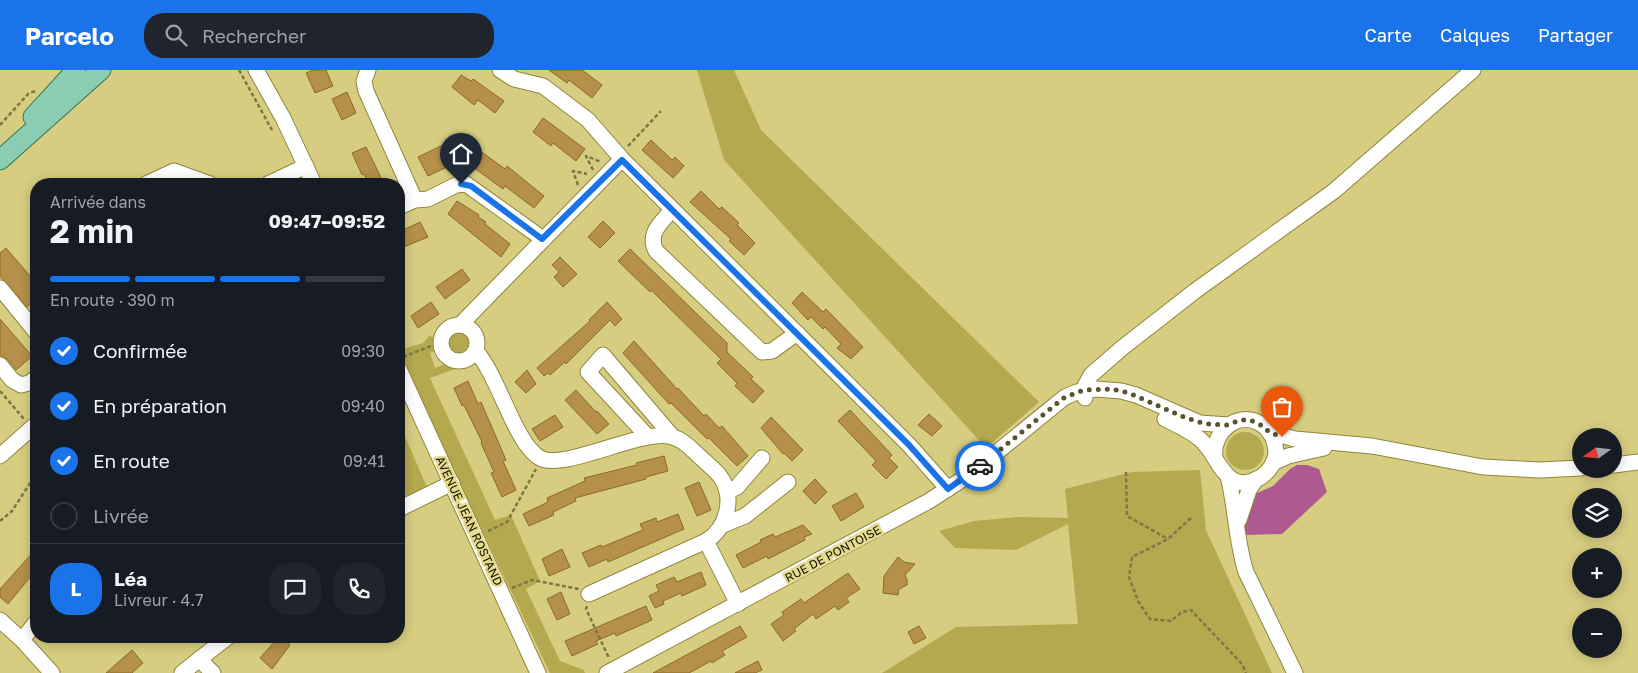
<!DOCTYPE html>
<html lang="fr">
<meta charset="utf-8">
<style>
:root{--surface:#171b24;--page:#20242c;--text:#f1f3f6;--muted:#9ea1a6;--line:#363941;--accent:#1a73e8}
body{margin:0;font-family:"Golos Text",sans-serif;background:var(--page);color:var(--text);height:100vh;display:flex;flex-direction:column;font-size:19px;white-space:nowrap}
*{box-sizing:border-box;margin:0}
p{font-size:16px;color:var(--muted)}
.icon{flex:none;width:28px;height:28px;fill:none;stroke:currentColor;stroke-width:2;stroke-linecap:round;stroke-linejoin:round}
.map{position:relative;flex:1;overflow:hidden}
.panel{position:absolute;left:30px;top:108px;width:375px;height:465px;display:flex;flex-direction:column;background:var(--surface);border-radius:20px;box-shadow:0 2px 12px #0003}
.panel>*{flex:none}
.needle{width:32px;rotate:255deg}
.buttons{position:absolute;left:1572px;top:358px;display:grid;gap:10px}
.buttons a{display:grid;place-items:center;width:50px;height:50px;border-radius:50%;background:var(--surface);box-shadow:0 2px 12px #0003;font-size:25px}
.pin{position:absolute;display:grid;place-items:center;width:42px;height:42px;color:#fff;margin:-51px -21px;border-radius:50% 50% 50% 0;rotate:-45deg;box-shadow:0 0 5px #0007}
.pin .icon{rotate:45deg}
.courier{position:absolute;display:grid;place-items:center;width:50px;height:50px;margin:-25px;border:4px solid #1a73e8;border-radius:50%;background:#fff;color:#222;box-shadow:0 1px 6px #0007}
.headline em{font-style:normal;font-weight:700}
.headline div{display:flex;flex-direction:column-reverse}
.headline{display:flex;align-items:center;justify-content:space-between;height:85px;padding:0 20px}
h1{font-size:32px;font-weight:700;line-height:38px}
.bar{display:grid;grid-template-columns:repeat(4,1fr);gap:8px 5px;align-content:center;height:60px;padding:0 20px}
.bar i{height:6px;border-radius:4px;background:var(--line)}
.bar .active{background:var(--accent)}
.bar p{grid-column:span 4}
.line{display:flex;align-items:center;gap:12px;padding:0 20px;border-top:1px solid var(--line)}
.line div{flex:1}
.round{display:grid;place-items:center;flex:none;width:52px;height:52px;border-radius:20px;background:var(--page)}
ol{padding:0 20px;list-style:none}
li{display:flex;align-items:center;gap:15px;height:55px}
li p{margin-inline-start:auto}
li .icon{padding:5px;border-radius:50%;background:var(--accent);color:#fff;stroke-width:4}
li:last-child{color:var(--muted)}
li i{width:28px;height:28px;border:2px solid var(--line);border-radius:50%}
header{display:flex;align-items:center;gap:30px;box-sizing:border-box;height:70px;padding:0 25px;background:var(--accent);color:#fff}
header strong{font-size:24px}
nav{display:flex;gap:28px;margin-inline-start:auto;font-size:18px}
.search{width:350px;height:45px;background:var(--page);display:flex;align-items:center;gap:12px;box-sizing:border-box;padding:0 18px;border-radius:20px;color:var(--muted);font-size:19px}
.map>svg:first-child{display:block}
.green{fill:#b4a94e}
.water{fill:#ae5990}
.building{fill:#b4904b;stroke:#8d6b22}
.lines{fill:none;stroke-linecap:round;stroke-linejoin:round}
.minor-casing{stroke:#90873a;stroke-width:17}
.major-casing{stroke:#2f7652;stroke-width:21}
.path{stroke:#7d7745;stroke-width:2.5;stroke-dasharray:4 2.5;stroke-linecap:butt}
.minor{stroke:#fff;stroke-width:15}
.major{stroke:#8bcdb2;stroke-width:19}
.done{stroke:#59542d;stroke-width:5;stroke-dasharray:0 9}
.route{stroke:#1a73e8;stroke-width:6}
.labels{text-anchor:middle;stroke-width:5;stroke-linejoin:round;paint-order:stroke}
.street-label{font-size:12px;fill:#161300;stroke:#e4da8d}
</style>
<header>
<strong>Parcelo</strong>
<div class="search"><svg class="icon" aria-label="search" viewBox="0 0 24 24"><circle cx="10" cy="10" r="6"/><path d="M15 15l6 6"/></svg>Rechercher</div>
<nav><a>Carte</a><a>Calques</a><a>Partager</a></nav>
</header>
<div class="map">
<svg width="1638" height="603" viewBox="0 0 1638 603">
<rect width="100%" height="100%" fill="#d6cd81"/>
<g class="green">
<polygon points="697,0 734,0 761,60 1039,332 986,378 724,90"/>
<circle cx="460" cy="275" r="12"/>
<polygon points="430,265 435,270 438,280 430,283 435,298 447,293 455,299 430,308 495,450 511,445 540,511 526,519 560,591 584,600 585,603 550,603 399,286 399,280 423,273"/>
<polygon points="399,353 427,417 399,430"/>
<circle cx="1245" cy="381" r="19"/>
<polygon points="1200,400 1206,460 1272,603 882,603 956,557 1078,554 1068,454 1016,480 955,478 939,461 974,451 1019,447 1068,448 1065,419 1132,402"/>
</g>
<polygon class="water" points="1297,395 1307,395 1319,399 1327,422 1282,464 1245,465 1245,448 1255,424 1273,416 1290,399"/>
<g class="building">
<polygon points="313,0 326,0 333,16 315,23 306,3"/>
<polygon points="549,0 582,0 602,15 592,28 569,10 567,13"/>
<polygon points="461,5 471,11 473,9 504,31 495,43 478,30 474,35 452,17"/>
<polygon points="347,22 356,43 342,50 332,29"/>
<polygon points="543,48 585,79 576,91 553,73 551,76 533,62"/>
<polygon points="651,70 672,90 675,87 684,96 673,108 642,80"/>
<polygon points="443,75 449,90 445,92 447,97 428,106 418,87"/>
<polygon points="366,77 374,93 384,114 369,114 364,104 362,105 352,83"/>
<polygon points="476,78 505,99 507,96 544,126 534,138 505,116 503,119 466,92"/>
<polygon points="701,121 719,139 722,137 739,153 737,155 755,173 744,185 729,171 731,169 690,132"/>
<polygon points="457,131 479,145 478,147 486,152 485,154 510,174 501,187 448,144"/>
<polygon points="603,151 615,163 600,178 588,167"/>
<polygon points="420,152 428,167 399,179 399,162"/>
<polygon points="6,178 36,213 36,229 27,237 0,206 0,183"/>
<polygon points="630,179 727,273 727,282 753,307 751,309 764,321 753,333 735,316 737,313 717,293 721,289 651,220 650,222 618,191"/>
<polygon points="560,187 577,204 563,217 554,207 559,202 552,195"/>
<polygon points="462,199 470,210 445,229 436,217"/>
<polygon points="802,222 823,242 826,239 863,277 851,289 837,278 841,274 825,257 823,259 811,247 808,250 792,233"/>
<polygon points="431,232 439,244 418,258 411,246"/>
<polygon points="607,232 622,249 615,256 610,250 566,294 565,292 550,305 548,303 544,306 537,298 590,251 589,250"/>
<polygon points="0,249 32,286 16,300 7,289 0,285"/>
<polygon points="634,271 677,319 678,318 704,346 706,344 719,358 722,356 748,386 737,396 709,368 707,369 671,333 669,334 623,283"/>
<polygon points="527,300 536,314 526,323 515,312"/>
<polygon points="468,311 478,334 481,332 506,390 503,391 516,420 502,427 491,403 494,402 481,373 482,372 464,335 462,336 454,318"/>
<polygon points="576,320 596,342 597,341 609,354 597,364 565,330"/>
<polygon points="850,340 892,385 889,388 898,397 886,409 872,395 876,391 838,351"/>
<polygon points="929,344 942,356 932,366 918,355"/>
<polygon points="555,345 563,357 540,371 532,359"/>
<polygon points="771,347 803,380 792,391 784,383 783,384 761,358"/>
<polygon points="664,386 668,401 646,407 646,409 575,428 576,431 553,442 554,445 529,456 523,444 548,432 547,428 585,411 584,408 637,395 636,393"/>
<polygon points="815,409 827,422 815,434 803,421"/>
<polygon points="699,412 711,440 697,446 685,418"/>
<polygon points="856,423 864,437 841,451 832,436"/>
<polygon points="678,444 684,459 608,492 607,489 589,497 582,483 601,475 602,477 643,460 640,454 656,448 657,452"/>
<polygon points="803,455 812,464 804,467 805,470 768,489 767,486 743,498 736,485 761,472 760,470 773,464 775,467"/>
<polygon points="36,479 36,500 8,534 0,527 0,519"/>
<polygon points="562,479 570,497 549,506 542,489"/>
<polygon points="898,487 904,492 915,494 905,505 907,510 907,515 899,519 898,525 883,523 884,506"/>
<polygon points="701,502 706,515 682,526 681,523 663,531 664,534 655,538 649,526 659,521 656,515 674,507 677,512"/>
<polygon points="848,503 860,519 846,528 849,532 838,540 835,536 816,549 813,544 794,559 796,561 783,571 771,554 784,545 782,542 801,529 804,533"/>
<polygon points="561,522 570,544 557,550 547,529"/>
<polygon points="646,536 652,550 616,566 615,563 596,571 598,574 572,586 565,571"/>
<polygon points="740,556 747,567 722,581 725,585 712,593 711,591 689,603 653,603"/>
<polygon points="919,556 926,568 914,574 908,562"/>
<polygon points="282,567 290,575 272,599 260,588 276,570 278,572"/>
<polygon points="132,580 143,593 132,603 106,603"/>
<polygon points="758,591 762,600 755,603 735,603"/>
</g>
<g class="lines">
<defs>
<g id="minor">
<polyline points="256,0 283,48 314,114"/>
<polyline points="368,0 364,11 366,21 415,130"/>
<polyline points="500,0 514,9 543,16 588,50 622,89 909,375 948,419"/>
<polyline points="146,114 174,101 210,114"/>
<polyline points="268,114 306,96"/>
<polyline points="399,137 415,130 428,129 456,115 466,114 543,169"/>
<path d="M672 140C661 153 647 163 656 181L762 282 772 281 797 263"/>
<polyline points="0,218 36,262"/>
<circle cx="459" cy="273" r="18"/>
<polyline points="460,255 622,89"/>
<path d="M476 281C499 307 515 374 540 388 563 401 637 361 669 366 681 368 689 377 697 384 704 391 713 398 719 405 736 426 727 459 706 471L589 524"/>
<polyline points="0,295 12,310 21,315 29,313 36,308"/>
<polyline points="399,299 538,603"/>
<polyline points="1085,328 1085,316 1091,305 1122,278 1195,221 1334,121 1473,0"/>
<path d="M1165 349C1177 355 1191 361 1201 370 1219 386 1226 428 1261 407 1270 401 1276 391 1276 381 1275 372 1272 363 1265 357 1241 337 1211 361 1215 388"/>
<polyline points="1269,362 1295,369 1372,376 1483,397 1540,400 1581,398"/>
<polyline points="648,367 588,302 603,285 672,366"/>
<polyline points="0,386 36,354"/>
<polyline points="1273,393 1288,386 1324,378"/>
<polyline points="1614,395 1638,392"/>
<path d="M1228 406C1236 438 1236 471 1246 502L1295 603"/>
<polyline points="727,422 737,417 762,388"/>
<polyline points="399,439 452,413"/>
<polyline points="1239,450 1249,420 1256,409"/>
<polyline points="723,455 745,446 788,412"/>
<polyline points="706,471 738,534"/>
<polyline points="0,550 22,570 52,603"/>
<polyline points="22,570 36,552"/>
<polyline points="199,589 213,603"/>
<polyline points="182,603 229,566"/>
<polyline points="607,603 929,431 969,405 1065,327 1077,322 1096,319 1121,321 1136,325 1200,353 1228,355"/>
</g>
<g id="major">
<polyline points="33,47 76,0"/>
<polyline points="0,90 101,0"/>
</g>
</defs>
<use href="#minor" class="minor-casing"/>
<use href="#major" class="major-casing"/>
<g class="path">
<polyline points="239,0 272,60"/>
<polyline points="0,55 29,23 36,21"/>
<polyline points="628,76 661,41"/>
<polyline points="593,100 586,86 601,92"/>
<polyline points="578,115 573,101 587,104"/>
<polyline points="403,287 441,272"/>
<polyline points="0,321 24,349"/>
<polyline points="1126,402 1127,446 1168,469"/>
<polyline points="1191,448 1168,469 1132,487 1129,507 1138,531 1150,549 1171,551 1182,542 1191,540 1242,594 1246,603"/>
<polyline points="0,451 12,441 36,404"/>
<polyline points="488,461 507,452 536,399"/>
<polyline points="512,518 532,510 579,519"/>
<polyline points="587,536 586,539 609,588"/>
</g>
<use href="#minor" class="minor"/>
<use href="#major" class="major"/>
</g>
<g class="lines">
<polyline class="done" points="980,396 1065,327 1084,320 1112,319 1129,323 1186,348 1206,354 1228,355 1240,350 1250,350 1263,356 1269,362 1282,367"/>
<polyline class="route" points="461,114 471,116 542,169 622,90 909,375 948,419 980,396"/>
</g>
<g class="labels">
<g class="street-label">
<text transform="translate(469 451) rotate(65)" y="4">AVENUE JEAN ROSTAND</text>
<text transform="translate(833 484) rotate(-28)" y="4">RUE DE PONTOISE</text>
</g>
</g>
</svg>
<div class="buttons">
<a><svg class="needle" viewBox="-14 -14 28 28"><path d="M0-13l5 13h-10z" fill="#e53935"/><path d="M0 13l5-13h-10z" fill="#9ea1a6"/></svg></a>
<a><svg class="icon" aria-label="layers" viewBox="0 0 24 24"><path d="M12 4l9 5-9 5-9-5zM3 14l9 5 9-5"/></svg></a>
<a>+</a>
<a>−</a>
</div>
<div class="pin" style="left:1282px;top:367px;background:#ea580c"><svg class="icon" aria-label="bag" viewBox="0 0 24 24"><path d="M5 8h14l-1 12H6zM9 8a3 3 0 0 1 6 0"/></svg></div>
<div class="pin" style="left:461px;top:114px;background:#1f2937"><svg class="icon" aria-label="home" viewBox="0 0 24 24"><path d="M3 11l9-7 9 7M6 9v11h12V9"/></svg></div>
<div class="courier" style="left:980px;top:396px"><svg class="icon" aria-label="car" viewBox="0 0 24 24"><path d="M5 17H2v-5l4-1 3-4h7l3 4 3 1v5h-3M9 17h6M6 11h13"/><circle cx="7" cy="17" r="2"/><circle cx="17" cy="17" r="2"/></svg></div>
<section class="panel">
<div class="headline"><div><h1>2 min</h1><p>Arrivée dans</p></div><em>09:47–09:52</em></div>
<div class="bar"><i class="active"></i><i class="active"></i><i class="active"></i><i></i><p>En route · 390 m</p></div>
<ol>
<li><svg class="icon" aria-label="check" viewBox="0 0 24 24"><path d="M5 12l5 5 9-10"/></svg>Confirmée<p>09:30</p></li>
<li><svg class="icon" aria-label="check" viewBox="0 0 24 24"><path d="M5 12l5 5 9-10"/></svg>En préparation<p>09:40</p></li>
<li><svg class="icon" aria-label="check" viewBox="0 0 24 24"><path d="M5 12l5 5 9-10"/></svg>En route<p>09:41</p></li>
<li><i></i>Livrée</li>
</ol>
<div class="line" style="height:90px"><b class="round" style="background:var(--accent);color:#fff">L</b><div><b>Léa</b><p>Livreur · 4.7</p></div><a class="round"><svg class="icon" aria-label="chat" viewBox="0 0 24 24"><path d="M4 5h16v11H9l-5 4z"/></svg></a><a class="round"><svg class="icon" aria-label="phone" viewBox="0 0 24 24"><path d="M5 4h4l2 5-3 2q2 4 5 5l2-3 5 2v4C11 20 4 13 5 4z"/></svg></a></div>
</section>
</div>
